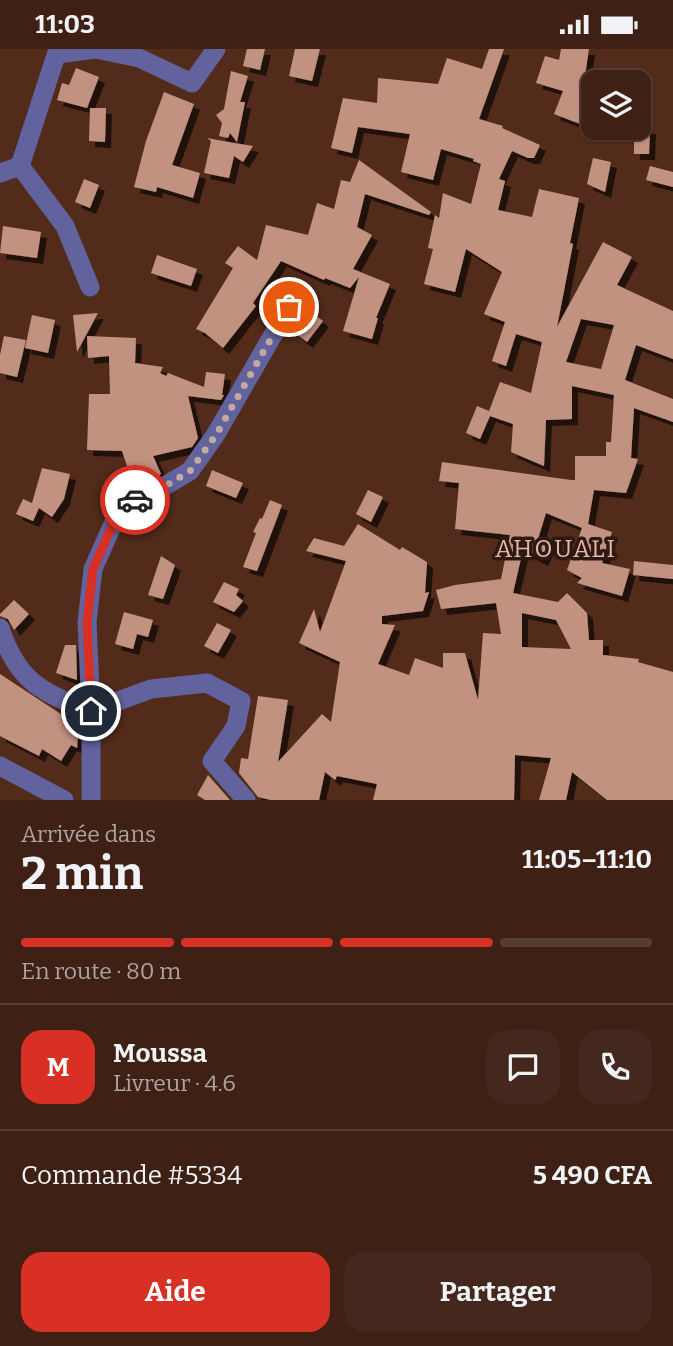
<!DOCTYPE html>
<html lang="fr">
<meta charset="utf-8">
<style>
:root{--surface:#3e2014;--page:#45281d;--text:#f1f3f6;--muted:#ada3a0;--line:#573e34;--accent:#d93025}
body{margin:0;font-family:Bitter,serif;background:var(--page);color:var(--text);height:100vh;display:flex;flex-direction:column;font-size:26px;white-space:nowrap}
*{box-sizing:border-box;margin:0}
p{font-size:23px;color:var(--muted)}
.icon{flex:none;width:38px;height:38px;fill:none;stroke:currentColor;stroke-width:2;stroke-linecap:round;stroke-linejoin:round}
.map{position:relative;height:751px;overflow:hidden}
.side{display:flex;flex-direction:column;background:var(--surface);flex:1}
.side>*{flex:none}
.tools{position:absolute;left:581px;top:21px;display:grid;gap:14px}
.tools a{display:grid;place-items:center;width:70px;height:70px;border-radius:14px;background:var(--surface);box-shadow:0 2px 5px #0004,0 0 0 2px var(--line);font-size:35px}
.pin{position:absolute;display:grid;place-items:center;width:60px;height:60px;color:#fff;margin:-30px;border:4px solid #fff;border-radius:50%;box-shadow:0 2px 7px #0007}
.courier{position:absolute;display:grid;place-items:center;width:70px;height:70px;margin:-35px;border:5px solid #d93025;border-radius:50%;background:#fff;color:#222;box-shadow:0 2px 9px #0007}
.overview em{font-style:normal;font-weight:700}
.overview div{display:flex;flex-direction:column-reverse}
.overview{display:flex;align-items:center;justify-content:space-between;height:119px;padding:0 21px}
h1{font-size:46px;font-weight:700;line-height:52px}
.bar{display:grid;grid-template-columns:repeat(4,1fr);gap:10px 7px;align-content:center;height:84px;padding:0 21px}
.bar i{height:9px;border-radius:5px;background:var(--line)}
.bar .on{background:var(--accent)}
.bar p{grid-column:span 4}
.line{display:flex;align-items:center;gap:18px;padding:0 21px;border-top:2px solid var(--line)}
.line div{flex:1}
.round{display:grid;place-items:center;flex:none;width:74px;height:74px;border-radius:21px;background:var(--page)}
.button{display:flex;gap:14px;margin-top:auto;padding:14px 21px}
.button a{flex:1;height:80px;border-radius:21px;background:var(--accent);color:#fff;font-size:28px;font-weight:700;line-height:80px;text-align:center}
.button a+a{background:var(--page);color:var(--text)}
.status{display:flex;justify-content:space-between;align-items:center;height:49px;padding:0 35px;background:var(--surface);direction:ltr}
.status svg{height:19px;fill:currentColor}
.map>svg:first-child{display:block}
.building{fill:#c29280;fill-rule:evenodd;filter:url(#shadow)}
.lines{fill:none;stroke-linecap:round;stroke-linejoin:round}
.minor{stroke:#61629e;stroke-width:19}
.tertiary{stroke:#61629e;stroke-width:19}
.done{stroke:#c2aaa1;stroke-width:7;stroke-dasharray:0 12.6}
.route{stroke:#d93025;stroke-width:9}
.labels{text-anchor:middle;stroke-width:7;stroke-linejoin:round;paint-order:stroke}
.quarter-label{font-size:24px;letter-spacing:2px;fill:#e8b6a4;stroke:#2b1912}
</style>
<div class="status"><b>11:03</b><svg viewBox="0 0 49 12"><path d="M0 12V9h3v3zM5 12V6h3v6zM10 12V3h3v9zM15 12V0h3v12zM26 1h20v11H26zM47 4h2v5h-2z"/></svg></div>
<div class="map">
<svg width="673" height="751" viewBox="0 0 673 751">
<defs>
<filter id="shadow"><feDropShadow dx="6" dy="6" stdDeviation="0" flood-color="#0009"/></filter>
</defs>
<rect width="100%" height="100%" fill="#522b1b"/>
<g class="building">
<polygon points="247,0 265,0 260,21 243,17"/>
<polygon points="295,0 320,0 312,32 289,27"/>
<path d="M489 0H504L479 70 503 77 502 79 540 96 534 109H528L512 102 499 130 505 132 498 161 532 168 539 140 579 149 570 194 573 195 557 278 603 193 632 208 617 236 673 262V310L636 296 625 331 673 350V373L634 359 631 409 638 410 626 444 594 441 588 475 612 483 602 514 630 520 622 547 577 534 582 529 567 521 582 479 546 464 538 490 549 497 542 511 523 501 513 544 558 553 567 544 587 564 589 591H603V606L639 610 638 613 673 623V751H607L572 723 566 751H539L551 709 515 706 514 751H373L377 735 337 727 335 731 325 723 319 751H271L258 748 239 724 241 709 248 710 258 647 288 651 278 713 322 665 331 673 340 613 299 594 314 560 320 583 346 512 306 502 314 489 344 497 358 475 400 501 402 498 427 513 425 544 429 543 423 562 382 567V575L395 576 378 615 409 626 415 609 443 619V604H465L478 651 483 584 501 585 496 554 441 560 436 541 455 536 501 530 510 486 455 480 459 434 439 432 442 413 571 431H575V407H606V393H611L614 346 572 337V370L546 371 544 417 511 403 513 375 490 367 480 390 466 384 477 357 489 362 500 333 531 344 542 293 516 285 506 317 492 312 505 273 484 265 502 223 466 200 455 243 424 235 433 200 428 199 435 166 439 169 443 144 471 155 481 115 473 112 474 110 441 100 433 131 401 123 410 85 358 78 352 104 331 99 343 49 377 54 378 29 438 35 447 9 482 20ZM581 270 614 276 601 320 566 313ZM522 564 556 571 571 600 522 598Z"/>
<polygon points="561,0 589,0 581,53 593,58 588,78 554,65 563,42 536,34 545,7 559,11"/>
<polygon points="76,19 99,28 87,59 57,51 62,34 69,36"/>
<polygon points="231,22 248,27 240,53 245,53 237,93 230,84 228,89 219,87 222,74 216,66 224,60"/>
<polygon points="164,43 194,55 172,116 200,124 193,149 157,138 156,143 134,138 146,92"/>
<polygon points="90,59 106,59 105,93 89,92"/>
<polygon points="634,79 650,79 649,105 634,105"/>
<polygon points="207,89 234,94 253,97 243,113 234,107 229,129 204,124 211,92"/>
<polygon points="593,109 611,113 605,143 587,135"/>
<polygon points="359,111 431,163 429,166 365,145 357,178 372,186 353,220 390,235 376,269 378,269 372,290 343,282 359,228 350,239 325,229 324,231 281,212 253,254 256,257 223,299 205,284 196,280 233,219 225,214 238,197 257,211 266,176 308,186 317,154 334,160 341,131 350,133"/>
<polygon points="650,117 673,123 673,138 646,131"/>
<polygon points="84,130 99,136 90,159 75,153"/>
<polygon points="3,177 41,183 37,209 0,204"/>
<polygon points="157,206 197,220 191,237 151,224"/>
<polygon points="311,263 323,272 307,293 295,284"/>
<polygon points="98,264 77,303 73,266"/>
<polygon points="32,266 55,271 48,304 25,299"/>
<polygon points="4,287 26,291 17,328 0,324 0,306"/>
<polygon points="87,287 136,289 135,314 163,318 160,324 166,327 168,324 204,338 206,323 225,325 222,346 224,346 221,351 188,347 198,389 192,398 153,407 161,425 134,438 122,402 87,401 89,345 110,345 109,307 88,309"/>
<polygon points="42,419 70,425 64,450 52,468 39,459 33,472 16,465 23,450 32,454"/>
<polygon points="212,421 243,434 236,449 206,437"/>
<polygon points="368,441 383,448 371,473 356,465"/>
<polygon points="270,451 282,456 257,522 243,518 256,484 253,483 260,469 262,470"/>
<polygon points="161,507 175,516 163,550 148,546"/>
<polygon points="634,512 673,516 673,530 633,526"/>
<polygon points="224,533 239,540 236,546 243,552 234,563 213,553"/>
<polygon points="14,551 29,565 14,581 8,570 0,567 0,565"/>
<polygon points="124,563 153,571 148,588 137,585 133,600 115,595"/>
<polygon points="217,574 231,581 218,604 204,597"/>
<polygon points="65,596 76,596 77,631 56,624"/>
<polygon points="0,625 79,677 77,699 71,696 61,712 42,700 39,707 0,687"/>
<polygon points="208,726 230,751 205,751 197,746"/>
</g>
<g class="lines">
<g class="minor">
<polyline points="57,5 96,0 139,9 192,34 216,0"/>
<polyline points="20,117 58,0"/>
<polyline points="0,124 20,117 65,177 90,238"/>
<path d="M0 579C17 632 42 644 91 662L151 640 207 634 241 652 236 677 212 712 246 751"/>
<polyline points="91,751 91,662 87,573 93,520 117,466 130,453 158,441 190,422 216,385 289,258"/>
</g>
<polyline class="tertiary" points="0,717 64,751"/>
</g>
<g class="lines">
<polyline class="done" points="135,451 159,441 190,422 216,386 289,258"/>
<polyline class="route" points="91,662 87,573 93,520 117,466 135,451"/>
</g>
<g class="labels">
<g class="quarter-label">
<text x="556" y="508">AHOUALI</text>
</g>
</g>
</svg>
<div class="tools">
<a><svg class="icon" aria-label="layers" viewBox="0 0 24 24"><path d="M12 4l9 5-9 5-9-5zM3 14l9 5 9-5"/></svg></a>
</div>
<div class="pin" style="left:289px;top:258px;background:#ea580c"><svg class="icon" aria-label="bag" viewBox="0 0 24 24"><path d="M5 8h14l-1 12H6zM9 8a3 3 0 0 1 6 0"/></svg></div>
<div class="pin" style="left:91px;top:662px;background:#1f2937"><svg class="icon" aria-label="home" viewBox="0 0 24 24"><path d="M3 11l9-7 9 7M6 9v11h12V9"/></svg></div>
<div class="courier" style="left:135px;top:451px"><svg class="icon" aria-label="car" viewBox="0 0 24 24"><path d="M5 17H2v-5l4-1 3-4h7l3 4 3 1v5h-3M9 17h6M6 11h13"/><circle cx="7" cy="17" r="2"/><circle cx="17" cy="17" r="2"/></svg></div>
</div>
<section class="side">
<div class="overview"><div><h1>2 min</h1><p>Arrivée dans</p></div><em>11:05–11:10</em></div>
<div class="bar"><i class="on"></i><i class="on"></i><i class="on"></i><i></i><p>En route · 80 m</p></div>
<div class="line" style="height:126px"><b class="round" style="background:var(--accent);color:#fff">M</b><div><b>Moussa</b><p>Livreur · 4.6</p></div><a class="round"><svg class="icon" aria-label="chat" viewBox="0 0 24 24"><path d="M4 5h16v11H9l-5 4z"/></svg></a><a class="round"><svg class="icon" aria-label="phone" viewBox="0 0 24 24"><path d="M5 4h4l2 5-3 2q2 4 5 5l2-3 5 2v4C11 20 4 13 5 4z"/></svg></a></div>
<div class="line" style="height:91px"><div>Commande #5334</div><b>5 490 CFA</b></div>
<div class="button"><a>Aide</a><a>Partager</a></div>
</section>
